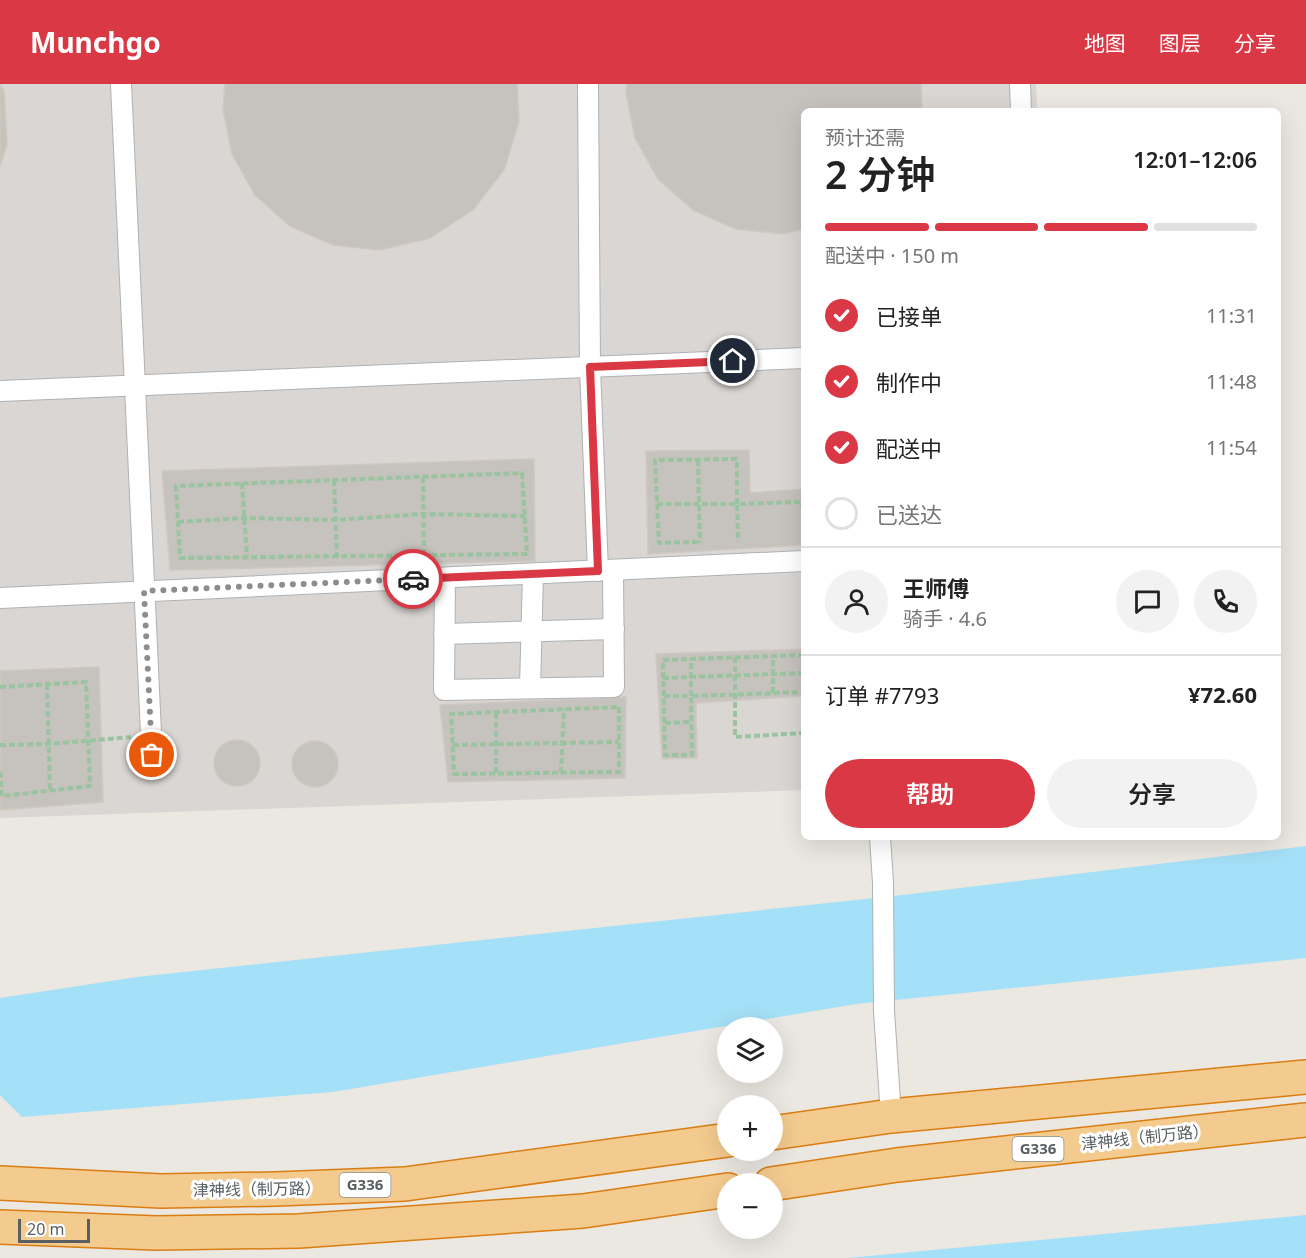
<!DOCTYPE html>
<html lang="zh">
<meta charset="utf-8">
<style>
:root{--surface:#fff;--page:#f2f2f2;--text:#222;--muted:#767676;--line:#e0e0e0;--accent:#da3844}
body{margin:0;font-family:"Noto Sans","Noto Sans SC",sans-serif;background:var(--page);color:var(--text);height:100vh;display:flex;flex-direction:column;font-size:22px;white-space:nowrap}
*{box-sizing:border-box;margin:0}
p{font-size:20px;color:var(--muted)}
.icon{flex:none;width:33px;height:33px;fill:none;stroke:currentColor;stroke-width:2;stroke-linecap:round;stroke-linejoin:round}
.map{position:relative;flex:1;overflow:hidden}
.drawer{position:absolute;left:801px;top:24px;width:480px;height:732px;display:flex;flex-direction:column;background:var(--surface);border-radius:9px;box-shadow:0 6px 24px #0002}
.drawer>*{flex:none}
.controls{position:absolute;left:717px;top:933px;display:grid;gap:12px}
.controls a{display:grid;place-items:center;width:66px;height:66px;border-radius:50%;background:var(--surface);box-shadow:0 6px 24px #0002;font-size:30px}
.scale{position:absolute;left:18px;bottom:15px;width:72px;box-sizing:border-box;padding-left:6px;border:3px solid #595e60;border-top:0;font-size:16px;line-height:21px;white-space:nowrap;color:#595e60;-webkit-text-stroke:4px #fff;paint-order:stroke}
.pin{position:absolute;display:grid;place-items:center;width:51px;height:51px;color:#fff;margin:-26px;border:3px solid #fff;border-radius:50%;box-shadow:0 2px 6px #0007}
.courier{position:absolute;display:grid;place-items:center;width:60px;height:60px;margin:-30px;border:4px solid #da3844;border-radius:50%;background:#fff;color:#222;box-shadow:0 2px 8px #0007}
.summary em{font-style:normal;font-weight:600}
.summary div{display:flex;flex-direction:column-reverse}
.summary{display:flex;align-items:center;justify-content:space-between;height:102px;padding:0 24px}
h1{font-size:39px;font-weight:600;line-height:45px}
.bar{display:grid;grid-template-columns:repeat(4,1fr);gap:9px 6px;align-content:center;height:72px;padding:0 24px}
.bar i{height:8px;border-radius:4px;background:var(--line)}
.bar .active{background:var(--accent)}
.bar p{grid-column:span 4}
.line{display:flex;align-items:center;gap:15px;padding:0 24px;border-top:2px solid var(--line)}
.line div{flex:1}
.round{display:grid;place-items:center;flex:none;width:63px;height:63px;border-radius:32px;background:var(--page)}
ol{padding:0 24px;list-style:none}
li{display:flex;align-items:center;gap:18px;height:66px}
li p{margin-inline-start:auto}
li .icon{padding:6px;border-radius:50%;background:var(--accent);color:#fff;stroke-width:4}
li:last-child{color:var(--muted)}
li i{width:33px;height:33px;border:3px solid var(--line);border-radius:50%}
.action{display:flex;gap:12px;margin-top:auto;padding:12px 24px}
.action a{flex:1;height:69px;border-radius:36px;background:var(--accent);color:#fff;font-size:24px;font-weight:600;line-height:69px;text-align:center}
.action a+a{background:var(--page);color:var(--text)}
header{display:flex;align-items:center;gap:36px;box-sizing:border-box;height:84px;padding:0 30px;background:var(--accent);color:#fff}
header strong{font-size:28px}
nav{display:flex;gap:33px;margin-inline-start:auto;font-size:21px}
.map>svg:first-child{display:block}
.industrial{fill:#dad6d3}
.water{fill:#a4e0f7}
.building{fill:#c6c2bd;stroke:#cfc8c0;stroke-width:1.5}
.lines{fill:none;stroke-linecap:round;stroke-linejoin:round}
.street-casing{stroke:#aeb2b5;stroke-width:22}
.highway-casing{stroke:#da7d12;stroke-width:36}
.path{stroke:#9ac49f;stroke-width:4;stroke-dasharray:6 3;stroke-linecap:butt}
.street{stroke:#fff;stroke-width:20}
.highway{stroke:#f4cb8f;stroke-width:33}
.done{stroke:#8c8e8d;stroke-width:6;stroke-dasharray:0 10.8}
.route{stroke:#da3844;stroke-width:8}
.labels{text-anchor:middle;stroke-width:6;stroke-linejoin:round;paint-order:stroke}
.shield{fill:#fff;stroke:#8b8e90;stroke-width:1.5}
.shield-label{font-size:15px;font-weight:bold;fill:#595e60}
.street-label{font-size:16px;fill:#595e60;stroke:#fff}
</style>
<header>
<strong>Munchgo</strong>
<nav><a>地图</a><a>图层</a><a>分享</a></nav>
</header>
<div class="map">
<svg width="1306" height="1174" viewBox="0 0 1306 1174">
<rect width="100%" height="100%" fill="#ebe7e1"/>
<polygon class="industrial" points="0,0 1036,0 1037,27 804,27 804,706 0,734"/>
<g class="water">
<polygon points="1306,762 1306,874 856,920 333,1008 22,1033 0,1011 0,914 137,893 903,811"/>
<polygon points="1306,1131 1306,1174 848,1174"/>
</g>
<g class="building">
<polygon points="0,0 4,8 7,60 0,82"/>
<polygon points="225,0 517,0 519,37 504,86 473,126 430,154 380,166 333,161 290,142 255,111 232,70 223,25"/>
<polygon points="627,0 921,0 922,21 920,27 804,27 804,145 783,150 736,145 693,126 658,95 635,54 626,9"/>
<polygon points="749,366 750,409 804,405 804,461 648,470 646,367"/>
<polygon points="534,375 535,477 170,486 162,387"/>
<polygon points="804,565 804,612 696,619 697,674 662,675 656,570"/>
<polygon points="99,583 103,718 0,726 0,587"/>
<polygon points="626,613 625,694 448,698 440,621"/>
<circle cx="237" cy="679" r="23"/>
<circle cx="315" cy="680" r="23"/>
</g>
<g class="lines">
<defs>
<g id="street">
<polyline points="121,0 152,671"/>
<polyline points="588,0 590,283 598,487"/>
<polyline points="1020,0 1021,27"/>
<polyline points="0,307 804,274"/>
<polyline points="445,494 444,606 614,603 613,486"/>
<polyline points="0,514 804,477"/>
<polyline points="444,550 614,545"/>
<polyline points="530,604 533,490"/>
<polyline points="880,753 883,799 884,927 891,1032"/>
</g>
<g id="highway">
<polyline points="772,1049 891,1032 1306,993"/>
<polyline points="0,1099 161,1107 276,1105 405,1100 728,1056"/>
<polyline points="771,1100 897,1081 1306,1036"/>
<polyline points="0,1143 156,1149 299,1147 583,1127 728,1106"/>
</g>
</defs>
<use href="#street" class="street-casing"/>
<use href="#highway" class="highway-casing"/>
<g class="path">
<polyline points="698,376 700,459"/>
<polygon points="522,389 527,470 180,474 176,402"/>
<polyline points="423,393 424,471"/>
<polyline points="334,396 337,473"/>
<polyline points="242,399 247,473"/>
<polyline points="657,420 737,420 738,457"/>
<polyline points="178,438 244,434 336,436 423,430 525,432"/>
<polyline points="698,458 659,459 655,376 737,375 737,420 802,418 804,442"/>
<polyline points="804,571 663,576 665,671 692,671 691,612 804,608"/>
<polyline points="735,573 735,653 804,649"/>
<polyline points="663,594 804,589"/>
<polyline points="47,600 50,707"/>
<polyline points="0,603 86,598 90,702 2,712 0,685"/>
<polyline points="773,609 773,572"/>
<polyline points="664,612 691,612 691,575"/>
<polygon points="619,623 619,688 454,690 451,630"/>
<polyline points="665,639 691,638"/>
<polyline points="0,661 49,660 131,653"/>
<polyline points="453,661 619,658"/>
<polyline points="496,689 496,628"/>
<polyline points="561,689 564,625"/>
</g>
<use href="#street" class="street"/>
<use href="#highway" class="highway"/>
</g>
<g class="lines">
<polyline class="done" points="152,671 144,507 413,495"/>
<polyline class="route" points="413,495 598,487 590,283 733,277"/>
</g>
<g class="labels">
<g class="shield">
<rect x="1012.5" y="1053" width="51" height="24" rx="4.5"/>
<rect x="339.5" y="1089" width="51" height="24" rx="4.5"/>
</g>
<g class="shield-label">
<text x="1038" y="1070">G336</text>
<text x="365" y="1106">G336</text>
</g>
<g class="street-label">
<text transform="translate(1145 1053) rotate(-6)" y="6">津神线（制万路）</text>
<text transform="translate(257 1105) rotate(-1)" y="6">津神线（制万路）</text>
</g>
</g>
</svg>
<div class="controls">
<a><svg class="icon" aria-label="layers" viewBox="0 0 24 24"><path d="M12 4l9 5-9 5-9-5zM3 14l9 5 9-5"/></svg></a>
<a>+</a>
<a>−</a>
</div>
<div class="scale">20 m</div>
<div class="pin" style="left:152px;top:671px;background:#ea580c"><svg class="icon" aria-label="bag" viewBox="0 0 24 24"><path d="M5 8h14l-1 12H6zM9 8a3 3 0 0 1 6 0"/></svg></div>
<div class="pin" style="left:733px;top:277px;background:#1f2937"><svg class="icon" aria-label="home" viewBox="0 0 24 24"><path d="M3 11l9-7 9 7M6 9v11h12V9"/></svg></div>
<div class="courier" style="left:413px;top:495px"><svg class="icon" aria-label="car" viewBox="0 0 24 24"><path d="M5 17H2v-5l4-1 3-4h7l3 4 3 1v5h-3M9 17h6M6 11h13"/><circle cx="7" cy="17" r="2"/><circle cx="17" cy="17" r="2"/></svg></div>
<section class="drawer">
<div class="summary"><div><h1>2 分钟</h1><p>预计还需</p></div><em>12:01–12:06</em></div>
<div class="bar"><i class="active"></i><i class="active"></i><i class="active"></i><i></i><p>配送中 · 150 m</p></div>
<ol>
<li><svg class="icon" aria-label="check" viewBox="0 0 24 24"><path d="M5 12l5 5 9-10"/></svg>已接单<p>11:31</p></li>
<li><svg class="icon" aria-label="check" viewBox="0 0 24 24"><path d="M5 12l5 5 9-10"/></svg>制作中<p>11:48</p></li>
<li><svg class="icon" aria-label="check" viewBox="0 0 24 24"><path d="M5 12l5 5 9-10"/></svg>配送中<p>11:54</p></li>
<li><i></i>已送达</li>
</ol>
<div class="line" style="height:108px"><a class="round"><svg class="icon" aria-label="person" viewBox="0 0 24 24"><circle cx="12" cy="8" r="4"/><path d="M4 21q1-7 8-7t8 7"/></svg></a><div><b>王师傅</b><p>骑手 · 4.6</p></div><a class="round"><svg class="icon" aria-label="chat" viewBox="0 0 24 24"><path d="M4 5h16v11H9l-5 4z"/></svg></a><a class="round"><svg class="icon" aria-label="phone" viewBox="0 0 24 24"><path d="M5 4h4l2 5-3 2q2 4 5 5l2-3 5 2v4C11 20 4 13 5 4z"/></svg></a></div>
<div class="line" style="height:78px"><div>订单 #7793</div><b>¥72.60</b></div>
<div class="action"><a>帮助</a><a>分享</a></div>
</section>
</div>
